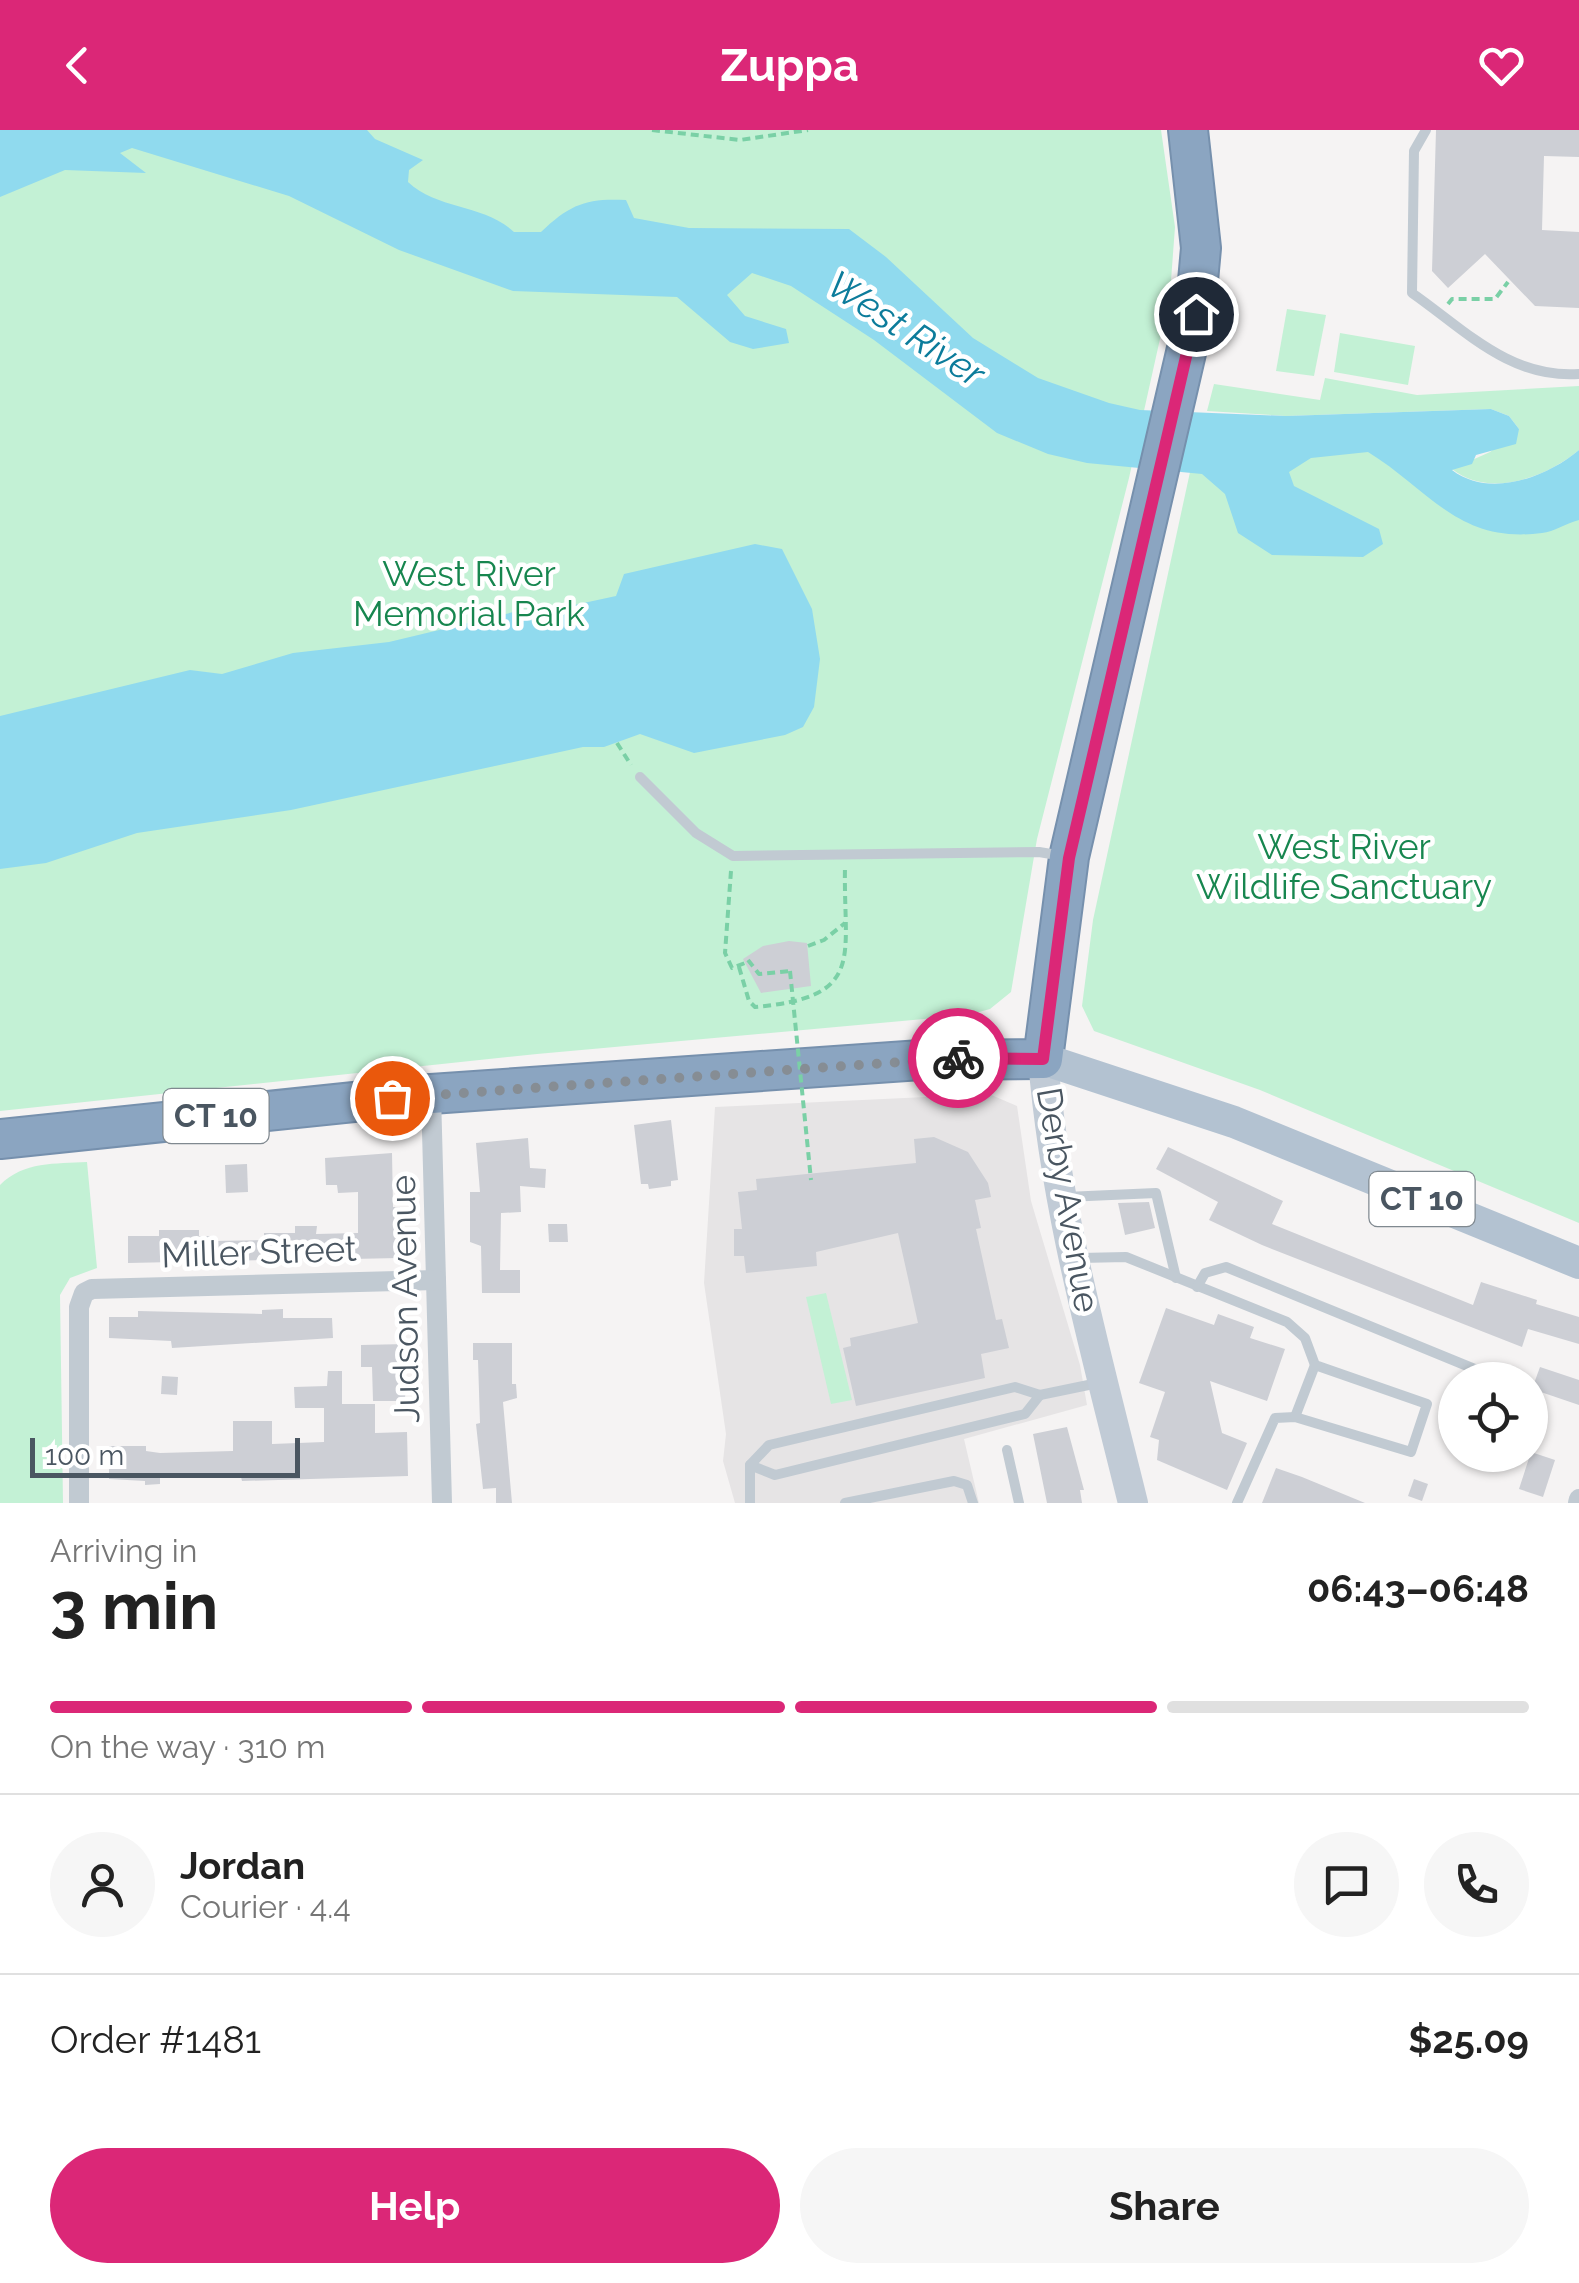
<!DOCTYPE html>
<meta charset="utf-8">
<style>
:root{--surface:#fff;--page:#f6f6f6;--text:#222;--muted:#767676;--line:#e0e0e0;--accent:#db2777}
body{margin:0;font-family:Raleway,sans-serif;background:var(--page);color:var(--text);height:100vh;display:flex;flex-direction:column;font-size:38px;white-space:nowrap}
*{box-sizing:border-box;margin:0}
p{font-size:32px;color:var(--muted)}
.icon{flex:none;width:55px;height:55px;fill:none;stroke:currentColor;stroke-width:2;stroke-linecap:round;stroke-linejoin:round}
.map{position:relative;height:1373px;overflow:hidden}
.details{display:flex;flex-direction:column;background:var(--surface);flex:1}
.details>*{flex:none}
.controls{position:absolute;left:1438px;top:1232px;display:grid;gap:20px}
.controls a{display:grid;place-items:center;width:110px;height:110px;border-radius:50%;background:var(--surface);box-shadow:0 2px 8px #0004;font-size:50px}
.scale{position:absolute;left:30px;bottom:25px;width:270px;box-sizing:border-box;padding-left:10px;border:5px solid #4a5661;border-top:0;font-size:28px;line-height:35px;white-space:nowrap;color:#4a5661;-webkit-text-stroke:8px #fff;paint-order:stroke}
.pin{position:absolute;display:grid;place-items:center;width:85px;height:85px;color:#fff;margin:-42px;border:5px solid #fff;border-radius:50%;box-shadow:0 2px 10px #0007}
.courier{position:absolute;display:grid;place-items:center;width:100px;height:100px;margin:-50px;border:8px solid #db2777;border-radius:50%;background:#fff;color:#222;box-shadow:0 2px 12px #0007}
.overview em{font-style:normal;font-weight:700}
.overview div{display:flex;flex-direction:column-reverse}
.overview{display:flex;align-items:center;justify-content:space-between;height:170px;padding:0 50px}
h1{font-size:65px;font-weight:700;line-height:75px}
.bar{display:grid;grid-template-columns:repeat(4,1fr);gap:15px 10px;align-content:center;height:120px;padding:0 50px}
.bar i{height:12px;border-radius:8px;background:var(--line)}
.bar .on{background:var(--accent)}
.bar p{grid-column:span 4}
.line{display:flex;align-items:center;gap:25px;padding:0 50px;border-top:2px solid var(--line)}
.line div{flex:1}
.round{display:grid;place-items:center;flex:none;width:105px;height:105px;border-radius:52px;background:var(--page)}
.button{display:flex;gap:20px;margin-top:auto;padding:20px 50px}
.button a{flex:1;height:115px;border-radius:60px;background:var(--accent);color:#fff;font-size:40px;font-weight:700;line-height:115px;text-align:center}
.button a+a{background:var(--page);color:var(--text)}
header{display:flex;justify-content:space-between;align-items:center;height:130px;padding:0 50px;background:var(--accent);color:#fff;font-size:45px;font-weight:700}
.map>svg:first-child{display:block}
.education{fill:#e6e4e5}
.green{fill:#c3f1d5}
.water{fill:#90daee}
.building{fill:#cdcfd5}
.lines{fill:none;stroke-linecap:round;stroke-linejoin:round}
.highway-casing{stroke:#7690ad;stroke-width:42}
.path{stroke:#7ad0a6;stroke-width:4;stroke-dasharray:8 5;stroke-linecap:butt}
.lane{stroke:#c1cad2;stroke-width:10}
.street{stroke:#c1cad2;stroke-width:20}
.secondary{stroke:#c1cbd6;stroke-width:30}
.primary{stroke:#b3c2d1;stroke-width:32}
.highway{stroke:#8ba5c1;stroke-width:38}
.path-bridge{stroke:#7ad0a6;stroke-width:4;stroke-dasharray:8 5;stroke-linecap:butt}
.done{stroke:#868d94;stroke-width:10;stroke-dasharray:0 18}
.route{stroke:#db2777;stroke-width:12}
.labels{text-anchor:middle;stroke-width:9;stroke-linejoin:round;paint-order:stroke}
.shield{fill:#fff;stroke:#808990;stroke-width:2.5}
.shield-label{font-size:32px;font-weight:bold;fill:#4a5661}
.park-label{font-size:35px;fill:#17864f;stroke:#fff}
.street-label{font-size:35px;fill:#4a5661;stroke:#fff}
.water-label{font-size:38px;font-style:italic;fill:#0c7c9b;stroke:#fff}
</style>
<header><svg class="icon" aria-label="back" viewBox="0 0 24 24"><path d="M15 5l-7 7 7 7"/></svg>Zuppa<svg class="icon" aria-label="heart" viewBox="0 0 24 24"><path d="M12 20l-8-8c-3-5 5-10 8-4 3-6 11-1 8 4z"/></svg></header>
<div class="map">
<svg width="1579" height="1373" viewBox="0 0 1579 1373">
<rect width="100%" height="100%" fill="#f5f3f3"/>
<polygon class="education" points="989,964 1017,976 1031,1071 1080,1235 1087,1275 964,1309 979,1373 735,1373 723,1331 726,1304 704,1153 715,977"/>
<g class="green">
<polygon points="0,0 1161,0 1175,97 1170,164 1129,348 1037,709 1011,862 990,879 968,885 537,924 0,981"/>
<polygon points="1287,179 1326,185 1314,246 1276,241"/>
<polygon points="1340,203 1415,216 1408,255 1334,242"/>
<path d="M1325 248 1417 265 1579 256V320C1547 347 1489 369 1452 339L1490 322 1519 299 1509 286 1491 279 1286 286 1207 281 1214 254 1320 270Z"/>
<polygon points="1351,304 1462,366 1579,350 1579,1093 1260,960 1094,901 1082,876 1093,790 1195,319"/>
<path d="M87 1032 97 1138 70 1148 60 1165 63 1373H0V1055C24 1031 55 1034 87 1032Z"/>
<polygon points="826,1163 852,1270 831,1274 806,1167"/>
</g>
<g class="water">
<path d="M0 0H367L375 9 423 30 409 40 408 52C438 80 484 74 514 102H541C570 74 587 68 626 70L634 88 689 98 849 99 886 127 973 208 1038 248 1109 273 1140 280 1286 286 1491 279 1509 286 1519 299 1516 314 1476 325 1472 334 1452 340C1490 369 1547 347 1579 320V390C1566 393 1554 402 1542 403 1458 414 1430 360 1368 322L1311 328 1289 342 1294 356 1379 399 1383 414 1363 427 1272 425 1238 403 1225 364 1202 344 1087 333 1048 324 997 303 874 210 791 156 752 143 727 165 745 186 786 199 789 213 753 219 730 212 677 167 513 161 399 120 289 66 132 18 120 23 146 43 65 40 0 67Z"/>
<polygon points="755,414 782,419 812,479 820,529 814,577 803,597 785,605 694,623 640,604 604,617 583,617 291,680 137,703 46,733 0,739 0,586 190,540 222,544 293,523 389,512 522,480 565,477 616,466 624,444"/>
</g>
<g class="building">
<polygon points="1436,0 1579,0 1579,27 1544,26 1542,100 1579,102 1579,178 1535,176 1485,124 1448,158 1432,141"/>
<polygon points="789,811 807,813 811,856 761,863 743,829 763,816"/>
<polygon points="671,990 678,1050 671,1051 671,1056 649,1059 648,1054 641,1054 634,995"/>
<polygon points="934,1007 968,1022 988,1053 991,1067 975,1070 981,1098 976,1099 996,1190 1002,1189 1009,1218 981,1224 985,1248 856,1276 843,1218 851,1216 850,1208 918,1193 898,1103 816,1122 817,1136 746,1143 744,1126 734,1126 734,1099 742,1099 738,1062 757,1060 756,1049 916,1033 914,1009"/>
<polygon points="528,1008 530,1038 546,1039 545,1058 520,1056 521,1082 501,1083 500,1140 520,1140 520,1163 482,1163 481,1116 470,1112 470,1062 480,1062 476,1013"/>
<polygon points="1168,1017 1283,1071 1272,1094 1473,1175 1481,1152 1537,1170 1536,1174 1579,1187 1579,1214 1528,1199 1522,1217 1262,1115 1209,1090 1218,1072 1156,1039"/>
<polygon points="392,1023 393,1077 400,1077 399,1128 351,1129 351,1120 316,1121 316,1129 128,1133 128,1106 159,1106 159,1100 199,1100 199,1106 212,1106 212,1111 264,1110 264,1103 295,1103 295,1096 317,1096 316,1104 358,1103 358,1062 338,1063 337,1055 326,1055 325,1028"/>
<polygon points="247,1034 248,1062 226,1063 225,1035"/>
<polygon points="1149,1072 1155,1098 1125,1105 1118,1073"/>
<polygon points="548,1094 567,1094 568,1112 549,1112"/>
<polygon points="1166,1178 1214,1195 1218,1184 1254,1197 1250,1208 1285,1219 1267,1271 1210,1251 1222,1303 1247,1313 1227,1360 1157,1330 1159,1310 1150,1307 1165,1262 1139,1253"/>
<polygon points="283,1179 283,1188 332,1188 333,1208 172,1218 171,1211 109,1208 109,1187 138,1187 138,1181 262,1184 262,1180"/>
<polygon points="473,1213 512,1213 512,1254 516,1254 517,1268 503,1272 512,1373 496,1373 496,1358 483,1359 476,1294 480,1293 478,1230 473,1230"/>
<polygon points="407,1214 405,1271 373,1271 372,1237 361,1237 361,1215"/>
<polygon points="1540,1237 1579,1250 1579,1275 1532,1259"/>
<polygon points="328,1241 342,1241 342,1274 375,1274 375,1303 407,1302 408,1346 242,1351 241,1347 160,1348 160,1354 145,1355 145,1351 109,1349 109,1316 146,1316 146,1321 160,1323 233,1321 233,1291 272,1291 272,1314 324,1312 324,1278 295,1278 294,1257 327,1256"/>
<polygon points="162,1246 178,1247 177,1265 161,1264"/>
<polygon points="1067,1297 1084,1360 1080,1360 1082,1373 1047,1373 1033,1304"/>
<polygon points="1531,1322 1555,1330 1543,1367 1519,1359"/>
<polygon points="1276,1338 1302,1347 1365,1373 1262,1373"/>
<polygon points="1414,1349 1428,1354 1422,1371 1408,1366"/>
</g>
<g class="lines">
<defs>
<polyline id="highway" points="0,1009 431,964 921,930 1043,929 1069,727 1195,184 1201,118 1188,0"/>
</defs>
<use href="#highway" class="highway-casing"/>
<g class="path">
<polyline points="652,0 740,10 808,0"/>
<polyline points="1448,174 1452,169 1495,169 1508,152"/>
<polyline points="617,613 631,635"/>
<polyline points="731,741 725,823 732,838 745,833"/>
<polyline points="808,816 824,810 845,793"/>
<polyline points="748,830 759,844 790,841"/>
<path d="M739 837 749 871 755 877C867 867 843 828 845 736"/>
</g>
<g class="lane">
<path d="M1426 0 1414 21 1412 163C1465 200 1510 249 1579 244"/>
<polyline points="640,647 696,703 733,726 1039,722 1063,726"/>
<polyline points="1066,1067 1156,1063 1176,1148"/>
<polyline points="1080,1128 1126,1127 1287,1192 1305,1208 1315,1235 1427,1274 1411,1322 1295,1287 1275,1288 1237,1373"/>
<polyline points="1197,1157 1205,1143 1226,1137 1477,1240"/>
<polyline points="1295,1287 1315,1235"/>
<polyline points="1007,1320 1019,1373"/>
<polyline points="750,1335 775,1345 1025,1284 1040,1265"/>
<polyline points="750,1373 750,1335 769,1315 1015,1257 1040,1265 1098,1253"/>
<polyline points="845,1373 954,1351 967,1355 973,1373"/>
</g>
<g class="street">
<polyline points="431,964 442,1373"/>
<polyline points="79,1373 79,1177 84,1163 92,1159 436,1150"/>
<polyline points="1578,1373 1579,1369"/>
</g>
<path class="secondary" d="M1043 929C1055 1080 1097 1226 1133 1373"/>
<polyline class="primary" points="1043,929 1234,992 1579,1133"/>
<use href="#highway" class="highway"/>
<polyline class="path-bridge" points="790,841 811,1050"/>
</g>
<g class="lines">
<polyline class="done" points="392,968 958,928"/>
<polyline class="route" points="958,928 1043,929 1069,728 1196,184"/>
</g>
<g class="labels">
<g class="shield">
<rect x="163.5" y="959" width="105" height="54" rx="8"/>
<rect x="1369.5" y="1042" width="105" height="54" rx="8"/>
</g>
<g class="shield-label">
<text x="216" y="997">CT 10</text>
<text x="1422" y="1080">CT 10</text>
</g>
<g class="park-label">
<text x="469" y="456">West River<tspan x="469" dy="40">Memorial Park</tspan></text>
<text x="1344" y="729">West River<tspan x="1344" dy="40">Wildlife Sanctuary</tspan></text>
</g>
<g class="street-label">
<text transform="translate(1068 1070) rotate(80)" y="12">Derby Avenue</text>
<text transform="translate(259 1122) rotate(-2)" y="12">Miller Street</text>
<text transform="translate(405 1169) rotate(-91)" y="12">Judson Avenue</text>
</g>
<g class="water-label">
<text transform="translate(906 199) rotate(33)" y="13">West River</text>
</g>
</g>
</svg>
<div class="controls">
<a><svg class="icon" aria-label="locate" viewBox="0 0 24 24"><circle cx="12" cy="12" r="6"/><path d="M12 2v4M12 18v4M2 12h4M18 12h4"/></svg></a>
</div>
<div class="scale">100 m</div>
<div class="pin" style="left:392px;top:968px;background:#ea580c"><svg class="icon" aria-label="bag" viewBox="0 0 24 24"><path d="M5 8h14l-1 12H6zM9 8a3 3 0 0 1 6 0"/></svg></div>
<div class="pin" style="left:1196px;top:184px;background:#1f2937"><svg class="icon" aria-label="home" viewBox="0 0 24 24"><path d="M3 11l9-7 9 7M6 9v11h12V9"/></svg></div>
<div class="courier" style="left:958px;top:928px"><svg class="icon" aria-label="bike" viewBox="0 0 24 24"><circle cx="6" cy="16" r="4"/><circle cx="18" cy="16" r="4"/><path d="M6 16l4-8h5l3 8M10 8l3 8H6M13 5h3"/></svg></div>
</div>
<section class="details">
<div class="overview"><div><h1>3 min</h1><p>Arriving in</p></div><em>06:43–06:48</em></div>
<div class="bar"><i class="on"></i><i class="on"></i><i class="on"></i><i></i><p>On the way · 310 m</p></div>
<div class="line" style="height:180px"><a class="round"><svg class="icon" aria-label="person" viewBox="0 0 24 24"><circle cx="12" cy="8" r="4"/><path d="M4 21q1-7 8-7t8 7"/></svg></a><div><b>Jordan</b><p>Courier · 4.4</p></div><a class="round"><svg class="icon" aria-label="chat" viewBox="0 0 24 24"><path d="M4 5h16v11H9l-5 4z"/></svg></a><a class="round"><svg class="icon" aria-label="phone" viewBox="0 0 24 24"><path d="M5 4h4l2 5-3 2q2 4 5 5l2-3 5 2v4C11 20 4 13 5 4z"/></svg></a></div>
<div class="line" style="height:130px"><div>Order #1481</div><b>$25.09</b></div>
<div class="button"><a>Help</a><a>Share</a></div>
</section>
